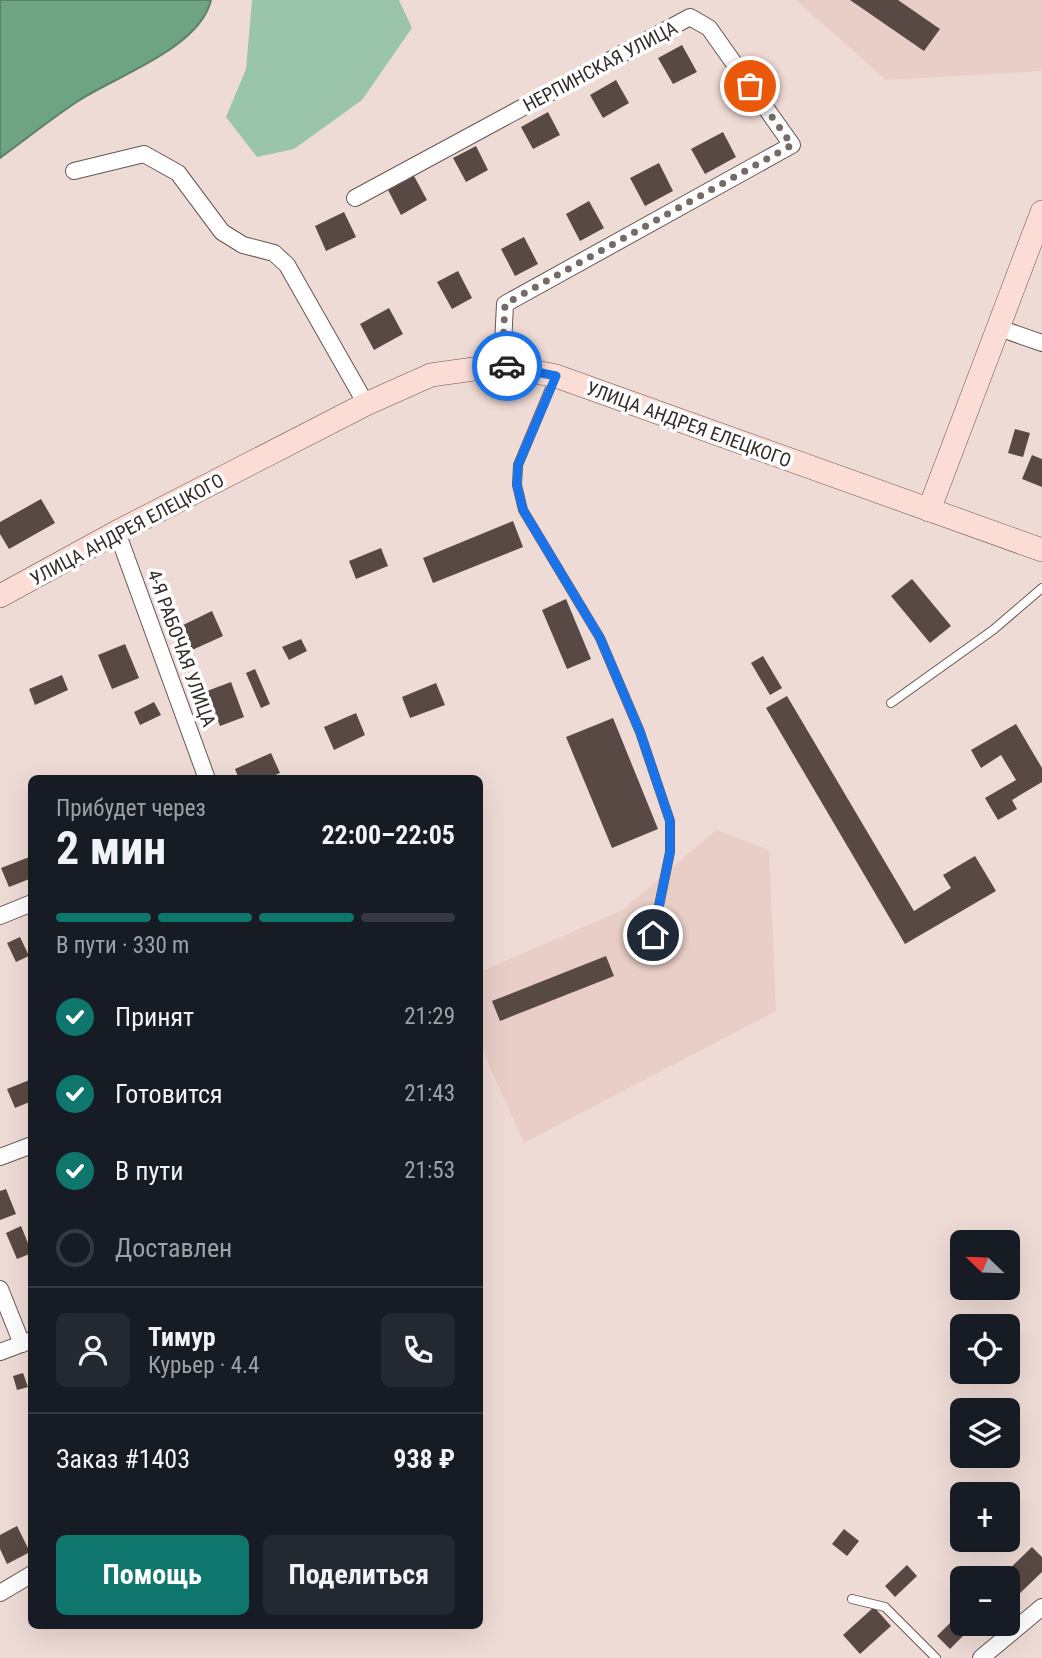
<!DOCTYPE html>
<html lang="ru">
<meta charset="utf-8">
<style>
:root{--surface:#171b24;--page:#242831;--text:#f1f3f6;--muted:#9ea1a6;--line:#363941;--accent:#0f766e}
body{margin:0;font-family:"Roboto Condensed",sans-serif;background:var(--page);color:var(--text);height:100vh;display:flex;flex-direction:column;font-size:26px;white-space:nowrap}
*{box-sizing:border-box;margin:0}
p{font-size:23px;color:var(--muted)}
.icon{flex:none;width:38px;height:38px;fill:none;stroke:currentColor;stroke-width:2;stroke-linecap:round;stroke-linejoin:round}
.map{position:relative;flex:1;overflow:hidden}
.panel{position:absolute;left:28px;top:775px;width:455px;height:854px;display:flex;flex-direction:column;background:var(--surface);border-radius:10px;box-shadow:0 7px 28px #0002}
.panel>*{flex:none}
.needle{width:46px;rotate:293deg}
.tools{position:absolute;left:950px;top:1230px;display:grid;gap:14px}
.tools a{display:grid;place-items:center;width:70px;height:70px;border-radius:10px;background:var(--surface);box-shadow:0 7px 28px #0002;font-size:35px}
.pin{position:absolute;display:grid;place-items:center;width:60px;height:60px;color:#fff;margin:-30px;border:4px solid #fff;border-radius:50%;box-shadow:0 2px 7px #0007}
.courier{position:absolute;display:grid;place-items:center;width:70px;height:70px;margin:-35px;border:5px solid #1a73e8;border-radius:50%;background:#fff;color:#222;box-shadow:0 2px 9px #0007}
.overview em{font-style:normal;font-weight:700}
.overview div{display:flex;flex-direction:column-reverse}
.overview{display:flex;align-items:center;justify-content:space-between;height:119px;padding:0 28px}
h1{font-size:46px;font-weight:700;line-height:52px}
.bar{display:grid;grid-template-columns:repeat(4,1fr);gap:10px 7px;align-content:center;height:84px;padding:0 28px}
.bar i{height:9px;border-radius:5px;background:var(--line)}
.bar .current{background:var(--accent)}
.bar p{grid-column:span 4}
.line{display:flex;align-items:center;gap:18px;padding:0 28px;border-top:2px solid var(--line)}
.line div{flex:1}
.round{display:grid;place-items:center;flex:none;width:74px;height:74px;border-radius:10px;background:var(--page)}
ol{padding:0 28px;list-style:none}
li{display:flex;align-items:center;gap:21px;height:77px}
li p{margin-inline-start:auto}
li .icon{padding:7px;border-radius:50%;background:var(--accent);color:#fff;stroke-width:4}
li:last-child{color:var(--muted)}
li i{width:38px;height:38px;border:4px solid var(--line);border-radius:50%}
.cta{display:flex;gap:14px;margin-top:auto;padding:14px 28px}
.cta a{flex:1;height:80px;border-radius:10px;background:var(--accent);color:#fff;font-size:28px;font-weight:700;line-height:80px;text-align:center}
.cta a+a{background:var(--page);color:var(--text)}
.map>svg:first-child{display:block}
.built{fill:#e8cec6}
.green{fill:#9bc5ab}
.water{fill:#6ea384;stroke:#5d8069;stroke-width:2}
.building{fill:#594944}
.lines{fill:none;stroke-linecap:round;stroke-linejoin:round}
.service-casing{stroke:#675652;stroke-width:10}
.minor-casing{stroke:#675652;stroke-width:18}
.secondary-casing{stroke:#675652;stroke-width:24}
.service{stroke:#fff;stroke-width:8}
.minor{stroke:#fff;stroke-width:16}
.secondary{stroke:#fbddd5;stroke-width:23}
.done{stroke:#766a67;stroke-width:7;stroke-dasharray:0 12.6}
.route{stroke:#1a73e8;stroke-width:9}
.labels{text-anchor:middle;stroke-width:7;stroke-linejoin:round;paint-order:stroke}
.street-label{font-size:19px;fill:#352d2b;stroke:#fff}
</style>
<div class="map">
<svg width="1042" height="1658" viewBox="0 0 1042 1658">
<rect width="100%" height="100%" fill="#efdbd6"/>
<g class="built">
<polygon points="796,0 1042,0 1042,71 886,80"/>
<polygon points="716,830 769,850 776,1011 524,1143 480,1045 480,972 623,910"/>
</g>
<polygon class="green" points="252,0 399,0 412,28 362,100 294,149 257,157 226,117 246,69"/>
<path class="water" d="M0 0H211C200 48 116 76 78 101 51 119 26 139 0 158Z"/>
<g class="building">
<polygon points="850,0 898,0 940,29 924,51"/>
<polygon points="682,45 697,72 673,84 658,58"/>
<polygon points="616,80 629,103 603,118 590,95"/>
<polygon points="548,112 560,135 533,149 521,127"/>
<polygon points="723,132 736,157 705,174 691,149"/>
<polygon points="476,146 488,170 466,182 453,158"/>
<polygon points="659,163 673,191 645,206 630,178"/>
<polygon points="414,176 427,200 401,215 388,190"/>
<polygon points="589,201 604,228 580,241 566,214"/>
<polygon points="344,212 356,237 326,251 315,226"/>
<polygon points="524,237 538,264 515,276 501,249"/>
<polygon points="458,271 472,298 452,309 437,282"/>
<polygon points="389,308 403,334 374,350 360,324"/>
<polygon points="1015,429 1030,433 1023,457 1008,453"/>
<polygon points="1032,455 1042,459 1042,487 1022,479"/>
<polygon points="41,499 55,523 9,549 0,534 0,522"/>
<polygon points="513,521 523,547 433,583 423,558"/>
<polygon points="381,548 388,566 356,579 349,561"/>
<polygon points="912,579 951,626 930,643 891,596"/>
<polygon points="566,599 591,659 567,669 542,610"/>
<polygon points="212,611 223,636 190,651 179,627"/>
<polygon points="301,639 307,651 289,660 282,647"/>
<polygon points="125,644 139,678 112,689 98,655"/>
<polygon points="763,656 782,688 770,695 751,663"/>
<polygon points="255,669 270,704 261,708 246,673"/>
<polygon points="62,675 68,690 35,705 29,689"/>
<polygon points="231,682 244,717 220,726 207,691"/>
<polygon points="436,683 445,705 410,718 402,697"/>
<polygon points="787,696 914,911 951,888 943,875 975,856 996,891 905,944 766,708"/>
<polygon points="154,702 161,715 140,725 134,712"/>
<polygon points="356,713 365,735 334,750 324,727"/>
<polygon points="613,718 658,829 612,848 566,737"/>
<polygon points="1016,724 1042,768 1042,782 1012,800 1017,809 998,820 985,798 1016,780 1001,755 981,768 971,750"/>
<polygon points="271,753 280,773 266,779 239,779 235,769"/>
<polygon points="32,856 32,878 9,887 1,868"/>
<polygon points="20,937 29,956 16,962 7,943"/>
<polygon points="606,956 614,976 500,1021 492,1001"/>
<polygon points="32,1079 32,1101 15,1108 7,1089"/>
<polygon points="6,1189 16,1214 0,1220 0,1191"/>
<polygon points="21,1226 32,1253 17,1259 6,1233"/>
<polygon points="23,1373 28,1387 17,1390 13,1376"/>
<polygon points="17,1526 30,1552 7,1564 0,1549 0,1535"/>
<polygon points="844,1529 859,1541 847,1556 832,1544"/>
<polygon points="1032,1547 1042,1557 1042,1572 1014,1599 1008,1593 1008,1578 1000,1578"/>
<polygon points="907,1565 917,1576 895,1597 885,1586"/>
<polygon points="874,1607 891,1626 860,1654 843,1635"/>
<polygon points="954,1619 967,1632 950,1649 937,1636"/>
</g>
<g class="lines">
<defs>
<g id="service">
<polyline points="554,379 518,465 517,485 523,510 600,638 640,732 670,821 670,852 653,935"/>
<polyline points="891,703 993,630 1042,588"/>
<polyline points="852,1599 885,1607 936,1658"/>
</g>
<g id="minor">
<polyline points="74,171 144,154 178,173 222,232 243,245 274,253 287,265 366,404"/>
<polyline points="355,198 690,17 709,28 792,145 505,304 502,365"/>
<polyline points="999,328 1042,343"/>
<polyline points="117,532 207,779"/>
<polyline points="0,916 32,903"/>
<polyline points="0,1157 32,1145"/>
<polyline points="0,1289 22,1344"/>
<polyline points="0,1352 32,1340"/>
<polyline points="0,1593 32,1574"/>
<polyline points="981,1658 1042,1607"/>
</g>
<g id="secondary">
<polyline points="929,510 1042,212"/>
<polyline points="0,596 117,532 366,404 431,375 502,365 556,376 1042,550"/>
</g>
</defs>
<use href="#service" class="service-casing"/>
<use href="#minor" class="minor-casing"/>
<use href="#secondary" class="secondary-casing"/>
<use href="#service" class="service"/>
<use href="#minor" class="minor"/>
<use href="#secondary" class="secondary"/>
</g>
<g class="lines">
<polyline class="done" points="507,366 502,365 505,304 792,145 750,86"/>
<polyline class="route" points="507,366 556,376 518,465 517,485 523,510 600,638 640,732 670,821 670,852 653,935"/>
</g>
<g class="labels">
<g class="street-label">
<text transform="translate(600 66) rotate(-28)" y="7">НЕРПИНСКАЯ УЛИЦА</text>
<text transform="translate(689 424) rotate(20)" y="7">УЛИЦА АНДРЕЯ ЕЛЕЦКОГО</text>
<text transform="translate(127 529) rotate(-28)" y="7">УЛИЦА АНДРЕЯ ЕЛЕЦКОГО</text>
<text transform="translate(182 648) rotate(70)" y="7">4-Я РАБОЧАЯ УЛИЦА</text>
</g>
</g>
</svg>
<div class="tools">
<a><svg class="needle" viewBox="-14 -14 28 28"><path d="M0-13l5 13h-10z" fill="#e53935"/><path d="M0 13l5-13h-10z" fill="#9ea1a6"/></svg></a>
<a><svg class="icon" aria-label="locate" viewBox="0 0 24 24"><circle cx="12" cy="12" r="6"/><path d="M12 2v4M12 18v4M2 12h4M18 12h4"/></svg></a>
<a><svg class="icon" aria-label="layers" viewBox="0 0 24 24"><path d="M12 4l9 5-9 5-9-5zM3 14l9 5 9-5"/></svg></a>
<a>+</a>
<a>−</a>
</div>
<div class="pin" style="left:750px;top:86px;background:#ea580c"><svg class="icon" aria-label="bag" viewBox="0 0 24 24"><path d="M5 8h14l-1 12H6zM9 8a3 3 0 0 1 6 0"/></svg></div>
<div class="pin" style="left:653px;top:935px;background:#1f2937"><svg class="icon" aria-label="home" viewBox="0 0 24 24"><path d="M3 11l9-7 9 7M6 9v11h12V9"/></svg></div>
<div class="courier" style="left:507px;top:366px"><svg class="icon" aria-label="car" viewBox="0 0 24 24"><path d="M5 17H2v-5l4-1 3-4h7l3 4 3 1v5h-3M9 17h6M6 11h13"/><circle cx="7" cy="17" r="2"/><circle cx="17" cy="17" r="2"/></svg></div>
<section class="panel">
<div class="overview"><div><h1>2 мин</h1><p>Прибудет через</p></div><em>22:00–22:05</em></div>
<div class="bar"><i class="current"></i><i class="current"></i><i class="current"></i><i></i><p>В пути · 330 m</p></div>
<ol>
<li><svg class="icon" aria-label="check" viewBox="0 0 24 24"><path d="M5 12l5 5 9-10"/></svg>Принят<p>21:29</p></li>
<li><svg class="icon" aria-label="check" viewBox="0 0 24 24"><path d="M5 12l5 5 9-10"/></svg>Готовится<p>21:43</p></li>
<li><svg class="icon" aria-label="check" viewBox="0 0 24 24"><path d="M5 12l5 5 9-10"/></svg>В пути<p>21:53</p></li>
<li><i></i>Доставлен</li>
</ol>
<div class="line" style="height:126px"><a class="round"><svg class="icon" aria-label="person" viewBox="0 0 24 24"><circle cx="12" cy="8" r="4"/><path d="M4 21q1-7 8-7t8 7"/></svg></a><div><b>Тимур</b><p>Курьер · 4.4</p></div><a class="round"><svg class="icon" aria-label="phone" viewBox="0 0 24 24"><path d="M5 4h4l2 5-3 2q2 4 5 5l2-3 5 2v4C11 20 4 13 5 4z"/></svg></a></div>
<div class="line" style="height:91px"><div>Заказ #1403</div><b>938 ₽</b></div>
<div class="cta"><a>Помощь</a><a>Поделиться</a></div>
</section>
</div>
